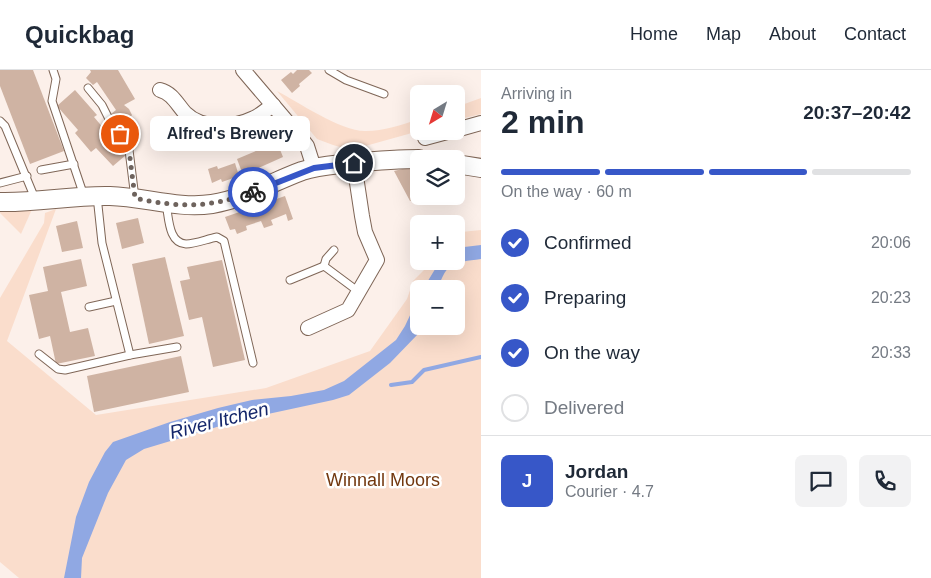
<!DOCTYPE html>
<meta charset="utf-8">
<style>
:root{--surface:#fff;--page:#f2f2f3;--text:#1f2937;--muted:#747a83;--line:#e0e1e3;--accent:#3757c8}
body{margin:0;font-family:Arial,sans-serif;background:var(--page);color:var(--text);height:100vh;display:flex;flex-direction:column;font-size:19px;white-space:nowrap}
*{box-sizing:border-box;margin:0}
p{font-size:16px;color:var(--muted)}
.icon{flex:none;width:28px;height:28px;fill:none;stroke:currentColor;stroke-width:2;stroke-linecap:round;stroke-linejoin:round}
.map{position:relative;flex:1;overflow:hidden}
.side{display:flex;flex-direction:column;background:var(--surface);width:450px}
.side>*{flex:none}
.needle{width:32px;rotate:218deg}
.buttons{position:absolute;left:410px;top:15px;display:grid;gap:10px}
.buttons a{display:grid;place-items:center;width:55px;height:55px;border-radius:8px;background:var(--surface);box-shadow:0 5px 20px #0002;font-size:25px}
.pin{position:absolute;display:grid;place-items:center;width:42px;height:42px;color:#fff;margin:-21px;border:2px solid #fff;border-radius:50%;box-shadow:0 1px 5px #0007}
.courier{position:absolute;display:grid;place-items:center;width:50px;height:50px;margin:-25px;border:4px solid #3757c8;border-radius:50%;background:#fff;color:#222;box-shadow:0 1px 6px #0007}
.bubble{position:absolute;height:35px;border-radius:8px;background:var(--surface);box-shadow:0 5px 20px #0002;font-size:16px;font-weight:600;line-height:35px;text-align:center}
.headline em{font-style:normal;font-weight:600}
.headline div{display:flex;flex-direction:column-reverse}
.headline{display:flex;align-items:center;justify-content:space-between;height:85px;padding:0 20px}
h1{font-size:32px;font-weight:600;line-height:38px}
.bar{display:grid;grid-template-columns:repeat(4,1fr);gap:8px 5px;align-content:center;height:60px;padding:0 20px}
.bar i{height:6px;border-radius:4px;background:var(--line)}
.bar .on{background:var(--accent)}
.bar p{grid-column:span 4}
.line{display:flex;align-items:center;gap:12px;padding:0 20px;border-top:1px solid var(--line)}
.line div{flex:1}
.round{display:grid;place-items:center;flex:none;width:52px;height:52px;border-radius:8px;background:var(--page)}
ol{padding:0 20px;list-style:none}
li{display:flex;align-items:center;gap:15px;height:55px}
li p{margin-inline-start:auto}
li .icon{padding:5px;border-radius:50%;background:var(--accent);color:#fff;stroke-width:4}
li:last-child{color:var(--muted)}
li i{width:28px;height:28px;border:2px solid var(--line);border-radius:50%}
header{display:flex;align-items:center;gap:30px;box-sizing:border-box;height:70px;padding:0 25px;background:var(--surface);border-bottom:1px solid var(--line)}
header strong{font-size:24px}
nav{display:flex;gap:28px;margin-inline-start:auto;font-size:18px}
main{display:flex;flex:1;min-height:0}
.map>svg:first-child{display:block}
.green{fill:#faddcc;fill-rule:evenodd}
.water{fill:#90a8e3}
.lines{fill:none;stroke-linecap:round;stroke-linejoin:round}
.stream{stroke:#90a8e3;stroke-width:4}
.building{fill:#cfb3a3}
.service-casing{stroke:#7f6657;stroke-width:9}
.minor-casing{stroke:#7f6657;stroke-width:16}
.tertiary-casing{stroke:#7f6657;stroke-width:20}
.service{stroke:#fff;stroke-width:7}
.minor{stroke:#fff;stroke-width:14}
.tertiary{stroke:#fff;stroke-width:18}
.done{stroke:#6e635d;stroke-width:5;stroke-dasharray:0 9}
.route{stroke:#3757c8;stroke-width:6}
.labels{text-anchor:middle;stroke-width:5;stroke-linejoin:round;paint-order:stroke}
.park-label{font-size:18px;fill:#72380f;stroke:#fff}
.water-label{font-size:19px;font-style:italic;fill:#14266a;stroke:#fff}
</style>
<header>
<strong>Quickbag</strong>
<nav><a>Home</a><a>Map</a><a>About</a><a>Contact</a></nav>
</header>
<main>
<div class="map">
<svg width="481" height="508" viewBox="0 0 481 508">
<rect width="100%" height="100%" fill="#fcf0ea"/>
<g class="green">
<path d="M277 21C298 32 342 62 366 61 384 61 401 55 419 49V61L351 80 333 75 317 69Z"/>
<polygon points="481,28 481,44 456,50 456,37"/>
<polygon points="33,137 21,164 0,143 0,139"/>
<path d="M56 139 7 271 96 345 266 318 370 281 407 229 413 211 433 191H456V167L461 162 481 160V508H19L0 492V228L44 153 45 143ZM419 219H456V256H419Z"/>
</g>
<g class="water">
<path d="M481 175V189C453 193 447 191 438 219H423L440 191H456V178Z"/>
<polygon points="419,226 419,256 422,256 418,264 390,293 349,325 333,330 240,350 144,379 126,390 108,423 82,488 81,508 64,508 76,447 89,412 105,382 113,372 170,352 218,338 252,330 291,326 324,320 344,311 396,270 405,256"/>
</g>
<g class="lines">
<polyline class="stream" points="391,315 412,312 424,300 481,287"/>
</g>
<g class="building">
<polygon points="0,0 33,0 64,81 30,94 0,16"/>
<polygon points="90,0 118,0 135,29 124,35 129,39 132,45 129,49 132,52 122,60 111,44 116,40 97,12 93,15 86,8 91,2"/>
<polygon points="297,0 309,0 312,3 299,14 300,16 292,23 281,10 291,2 293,4"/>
<polygon points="75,20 97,45 94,47 126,85 113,96 96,78 91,82 75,63 78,60 57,36"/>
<polygon points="277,72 283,87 243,105 237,89"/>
<polygon points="235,93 239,106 222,112 221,109 212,113 208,99 217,96 218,99"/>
<polygon points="419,95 419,126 427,127 410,131 394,101"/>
<polygon points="285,126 293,149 288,151 286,144 271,150 273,155 264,158 261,151 246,156 247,160 237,164 235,159 230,160 225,147"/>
<polygon points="138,148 144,173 122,179 116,153"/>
<polygon points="77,151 83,178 62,182 56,156"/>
<polygon points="165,187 184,266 149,274 132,194"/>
<polygon points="81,189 87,216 61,222 70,262 88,258 95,286 56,294 50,266 39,269 29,225 48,221 43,197"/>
<polygon points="222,190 245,290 213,297 202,247 189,250 180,211 190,209 187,197"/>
<polygon points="181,286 189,322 94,342 87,306"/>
</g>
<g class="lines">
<defs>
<g id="service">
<polyline points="53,0 56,9 52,31 84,126"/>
<polyline points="329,0 346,10 384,24"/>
<polyline points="88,18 102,35 109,49 129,80 135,128"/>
<polyline points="0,51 5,56 36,131"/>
<polyline points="41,100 74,94"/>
<polyline points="0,113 27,106"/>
<polyline points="97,126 102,173 130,285"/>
<path d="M166 134C169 147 168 173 186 174 195 174 207 169 217 167L224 171 253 293"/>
<polyline points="324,196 326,189 334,180"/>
<polyline points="290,210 324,196 359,222"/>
<polyline points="89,237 116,231"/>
<polyline points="39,284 58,299 65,300 130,285 177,277"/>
</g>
<g id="minor">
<polyline points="243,0 300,67 307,76 314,98"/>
<path d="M160 20C172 23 177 34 185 43 202 60 233 58 254 48 261 45 267 39 273 35"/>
<polyline points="456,60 481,53"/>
<polyline points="425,68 451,61"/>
<polyline points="308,258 348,240 377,190 365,162 362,146 354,93"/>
</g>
<g id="tertiary">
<polyline points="456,94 481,98"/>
<path d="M0 132C37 133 73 125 110 126 145 127 178 139 212 134 244 129 272 112 302 101 317 96 334 95 350 93 373 91 396 89 419 89"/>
</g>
</defs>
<use href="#service" class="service-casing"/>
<use href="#minor" class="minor-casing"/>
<use href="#tertiary" class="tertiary-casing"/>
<use href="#service" class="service"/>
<use href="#minor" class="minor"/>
<use href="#tertiary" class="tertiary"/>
</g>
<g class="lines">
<path class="done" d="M120 64 129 80 135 128C180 138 209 138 253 122"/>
<polyline class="route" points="253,122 314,98 354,93"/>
</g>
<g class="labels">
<g class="park-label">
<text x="383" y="416">Winnall Moors</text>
</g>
<g class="water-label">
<text transform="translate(219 350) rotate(-14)" y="7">River Itchen</text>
</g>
</g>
</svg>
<div class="buttons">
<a><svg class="needle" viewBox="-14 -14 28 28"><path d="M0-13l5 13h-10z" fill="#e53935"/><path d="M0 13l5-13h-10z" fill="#747a83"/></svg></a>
<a><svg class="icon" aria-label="layers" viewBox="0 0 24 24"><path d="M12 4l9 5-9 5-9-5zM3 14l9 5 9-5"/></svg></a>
<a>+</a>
<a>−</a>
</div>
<div class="pin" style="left:120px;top:64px;background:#ea580c"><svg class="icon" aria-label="bag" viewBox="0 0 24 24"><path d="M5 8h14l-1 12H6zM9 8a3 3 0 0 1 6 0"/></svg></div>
<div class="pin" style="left:354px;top:93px;background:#1f2937"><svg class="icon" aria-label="home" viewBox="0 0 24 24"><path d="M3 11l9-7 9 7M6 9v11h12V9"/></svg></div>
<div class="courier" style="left:253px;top:122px"><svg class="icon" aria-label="bike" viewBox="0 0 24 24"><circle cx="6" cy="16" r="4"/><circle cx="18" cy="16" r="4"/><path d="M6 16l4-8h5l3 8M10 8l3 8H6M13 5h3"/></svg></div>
<div class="bubble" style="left:150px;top:46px;width:160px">Alfred's Brewery</div>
</div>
<section class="side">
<div class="headline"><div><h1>2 min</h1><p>Arriving in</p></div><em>20:37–20:42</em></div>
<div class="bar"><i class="on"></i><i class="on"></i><i class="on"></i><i></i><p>On the way · 60 m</p></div>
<ol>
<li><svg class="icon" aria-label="check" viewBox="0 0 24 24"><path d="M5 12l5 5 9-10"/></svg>Confirmed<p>20:06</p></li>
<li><svg class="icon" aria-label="check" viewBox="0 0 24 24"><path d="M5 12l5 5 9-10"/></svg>Preparing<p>20:23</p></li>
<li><svg class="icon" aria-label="check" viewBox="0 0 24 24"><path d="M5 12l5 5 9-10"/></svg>On the way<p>20:33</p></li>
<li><i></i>Delivered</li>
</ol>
<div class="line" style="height:90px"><b class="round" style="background:var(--accent);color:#fff">J</b><div><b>Jordan</b><p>Courier · 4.7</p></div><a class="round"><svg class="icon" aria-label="chat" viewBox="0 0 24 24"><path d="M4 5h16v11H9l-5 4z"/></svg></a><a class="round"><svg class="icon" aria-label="phone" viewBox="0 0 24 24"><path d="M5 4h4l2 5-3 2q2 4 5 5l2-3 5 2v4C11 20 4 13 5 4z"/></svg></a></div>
</section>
</main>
